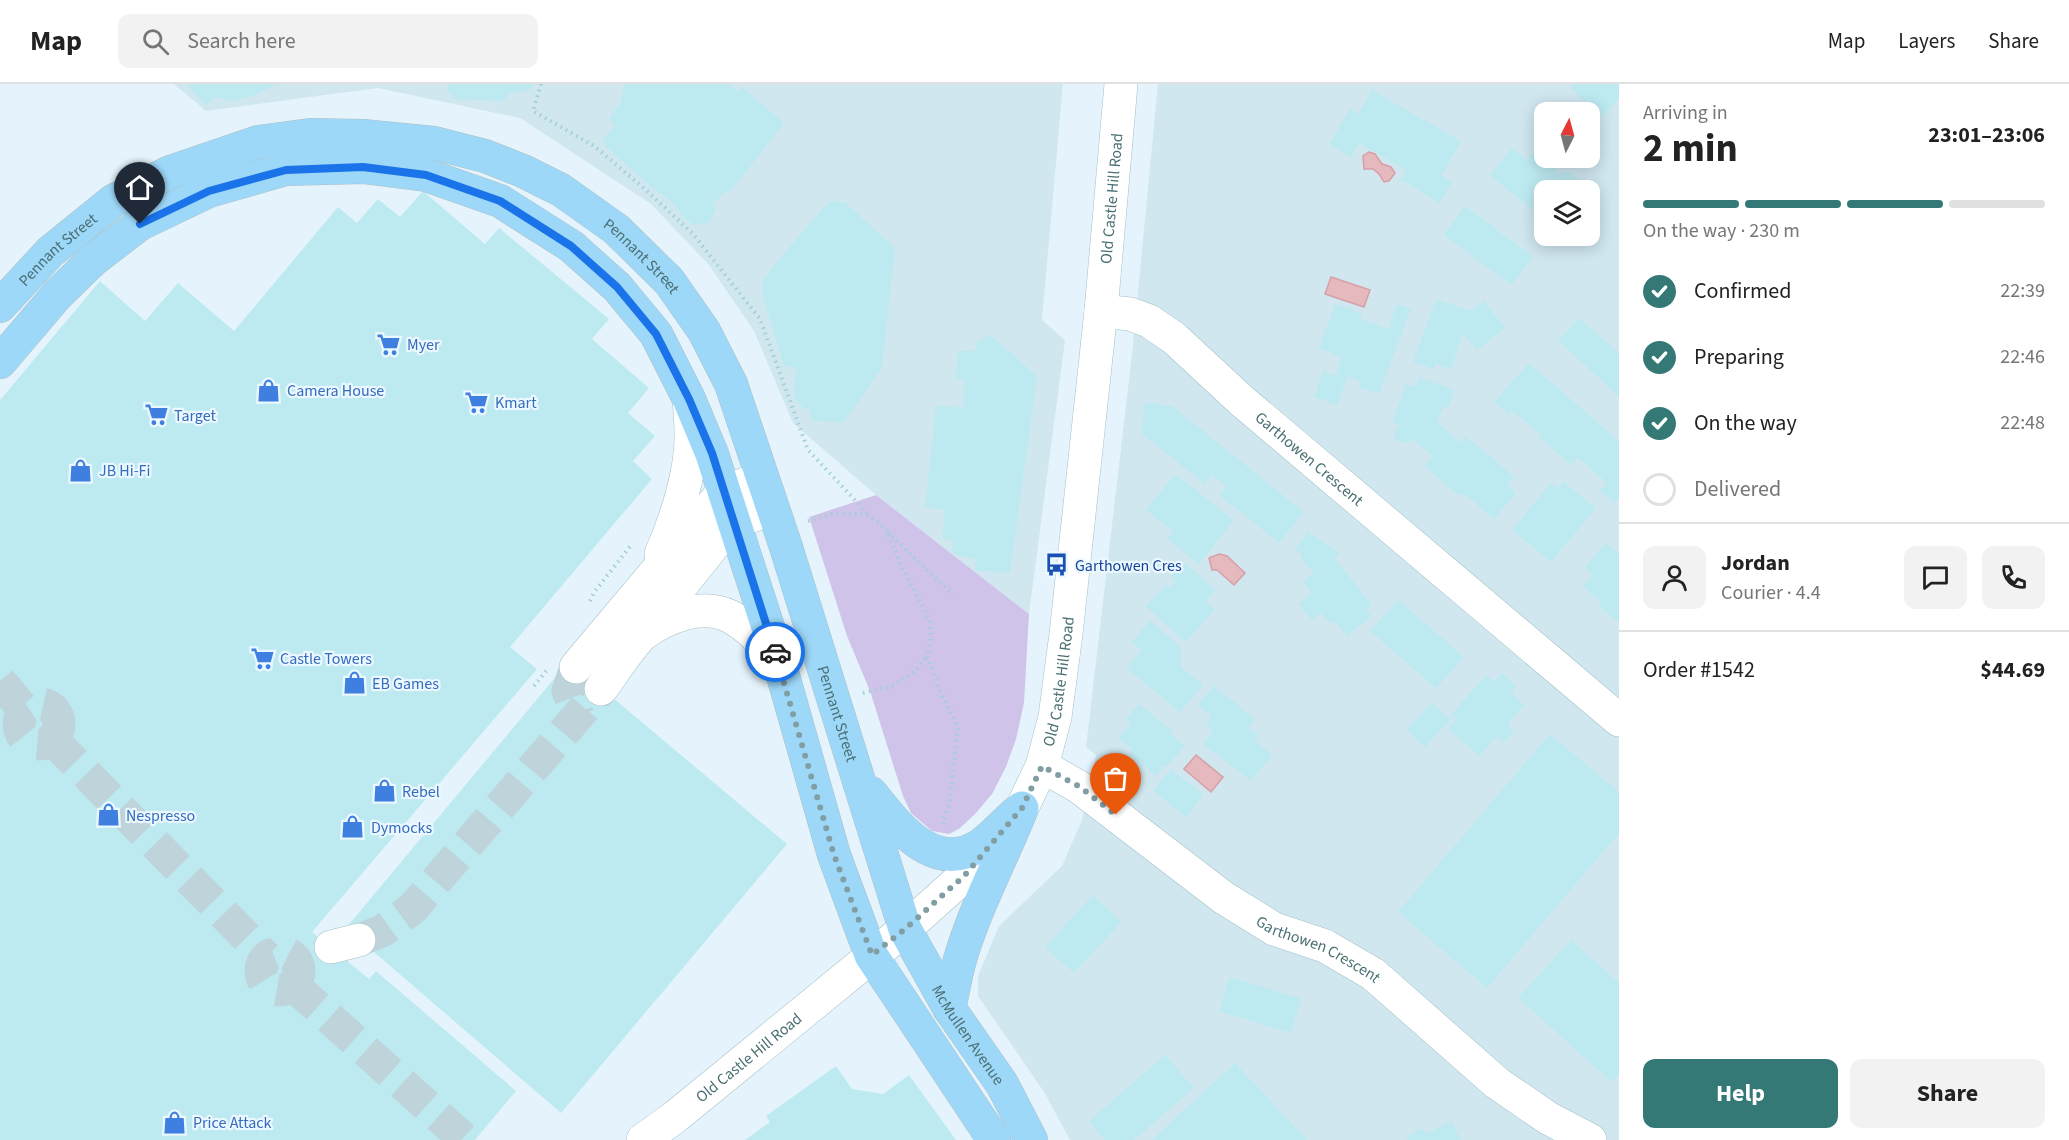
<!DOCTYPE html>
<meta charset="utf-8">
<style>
:root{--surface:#fff;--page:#f2f2f2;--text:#222;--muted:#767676;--line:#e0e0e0;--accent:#357977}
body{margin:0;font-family:"Source Sans 3",sans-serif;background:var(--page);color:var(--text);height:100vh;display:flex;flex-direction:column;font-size:22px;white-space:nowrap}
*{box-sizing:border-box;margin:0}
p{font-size:20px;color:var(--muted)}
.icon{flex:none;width:33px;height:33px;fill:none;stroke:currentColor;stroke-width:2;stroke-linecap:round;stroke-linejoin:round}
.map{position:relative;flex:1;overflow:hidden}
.details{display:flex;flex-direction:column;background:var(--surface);width:450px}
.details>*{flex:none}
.needle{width:39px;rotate:6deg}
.fabs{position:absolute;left:1534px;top:18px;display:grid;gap:12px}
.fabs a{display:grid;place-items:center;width:66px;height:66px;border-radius:12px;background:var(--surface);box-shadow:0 3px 15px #0003;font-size:30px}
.pin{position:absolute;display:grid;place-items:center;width:51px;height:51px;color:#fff;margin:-62px -26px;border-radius:50% 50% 50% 0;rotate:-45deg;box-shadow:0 0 6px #0007}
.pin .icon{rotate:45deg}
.courier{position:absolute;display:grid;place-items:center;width:60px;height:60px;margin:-30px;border:4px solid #1a73e8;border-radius:50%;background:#fff;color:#222;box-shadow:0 2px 8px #0007}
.overview em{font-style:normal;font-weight:700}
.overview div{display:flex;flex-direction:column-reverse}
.overview{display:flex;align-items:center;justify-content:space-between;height:102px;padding:0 24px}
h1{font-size:39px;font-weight:700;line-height:45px}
.bar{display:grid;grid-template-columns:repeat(4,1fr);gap:9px 6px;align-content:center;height:72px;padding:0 24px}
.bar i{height:8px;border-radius:4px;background:var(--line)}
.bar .current{background:var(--accent)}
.bar p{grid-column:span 4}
.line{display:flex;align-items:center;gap:15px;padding:0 24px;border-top:2px solid var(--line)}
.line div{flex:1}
.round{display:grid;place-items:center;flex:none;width:63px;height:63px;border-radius:12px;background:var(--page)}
ol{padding:0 24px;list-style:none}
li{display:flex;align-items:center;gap:18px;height:66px}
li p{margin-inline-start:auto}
li .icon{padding:6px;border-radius:50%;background:var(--accent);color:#fff;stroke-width:4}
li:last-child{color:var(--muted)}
li i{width:33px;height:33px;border:3px solid var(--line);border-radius:50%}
.action{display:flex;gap:12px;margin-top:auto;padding:12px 24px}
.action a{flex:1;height:69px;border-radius:12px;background:var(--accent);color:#fff;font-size:24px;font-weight:700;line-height:69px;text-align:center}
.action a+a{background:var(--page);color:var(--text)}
header{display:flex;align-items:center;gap:36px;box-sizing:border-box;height:84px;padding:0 30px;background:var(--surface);border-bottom:2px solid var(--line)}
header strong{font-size:28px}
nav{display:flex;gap:33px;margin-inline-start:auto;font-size:21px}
.search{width:420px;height:54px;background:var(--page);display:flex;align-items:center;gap:15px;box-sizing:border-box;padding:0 21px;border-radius:12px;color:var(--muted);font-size:22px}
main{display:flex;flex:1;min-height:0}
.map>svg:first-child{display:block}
.residential{fill:#d0e7f0;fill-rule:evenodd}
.green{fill:#d0c3e9}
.water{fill:#e5b9be;stroke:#d7a0a5;stroke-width:1.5}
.building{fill:#bdeaf1}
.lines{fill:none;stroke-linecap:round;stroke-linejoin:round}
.minor-tunnel{stroke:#bed3da;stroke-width:33;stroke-dasharray:33 16;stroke-linecap:butt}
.minor-casing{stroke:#a3c0c6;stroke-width:34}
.major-casing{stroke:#afc0c2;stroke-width:34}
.path{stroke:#a0cfd6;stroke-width:4;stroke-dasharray:1.5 4.5;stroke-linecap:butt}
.minor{stroke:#fff;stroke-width:33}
.major{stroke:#9ed8f9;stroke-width:33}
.done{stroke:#809ea4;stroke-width:6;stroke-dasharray:0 10.8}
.route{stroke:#1a73e8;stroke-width:8}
.labels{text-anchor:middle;stroke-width:4.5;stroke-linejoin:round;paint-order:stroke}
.street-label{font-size:16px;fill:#4a7074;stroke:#ebf8ff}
.shop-label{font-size:16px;fill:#366cbe;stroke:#ebf8ff;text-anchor:start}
.transit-label{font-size:16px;fill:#164399;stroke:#ebf8ff;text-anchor:start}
</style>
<header>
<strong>Map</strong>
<div class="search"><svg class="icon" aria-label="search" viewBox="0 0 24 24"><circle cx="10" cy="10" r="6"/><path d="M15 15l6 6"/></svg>Search here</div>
<nav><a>Map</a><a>Layers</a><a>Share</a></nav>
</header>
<main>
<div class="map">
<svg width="1619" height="1056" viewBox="0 0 1619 1056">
<rect width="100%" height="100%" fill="#e5f4fc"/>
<g class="residential">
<polygon points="174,0 1063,0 1042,236 1065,256 1029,530 876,411 793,339 754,247 709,181 651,120 520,34 378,4 206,27"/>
<path d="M1158 0H1619V1056H1070L1044 1008 978 912V892L999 842 1062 782 1082 736 1096 671 1086 663 1132 270ZM1545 28H1590V74H1545ZM1545 106H1590V152H1545Z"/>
</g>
<polygon class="green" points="876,411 1029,530 1024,619 1016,655 1006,683 992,710 976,729 959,745 949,750 932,747 911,729 903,712 870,607 847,552 809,433"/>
<g class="water">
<polygon points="1369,68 1375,70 1382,80 1391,83 1395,89 1389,97 1384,98 1379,90 1373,85 1364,85 1363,72"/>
<polygon points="1331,193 1370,206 1364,223 1325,210"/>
<polygon points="1219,470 1227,472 1245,489 1234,501 1217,486 1212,486 1209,474"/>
<polygon points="1196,671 1223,693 1211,708 1184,685"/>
</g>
<g class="building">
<polygon points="191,0 277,0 253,12 231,17 215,13 207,21 188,3"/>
<polygon points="448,0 534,0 533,3 526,7 508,9 504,17 454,15 452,10 448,10"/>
<polygon points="625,0 728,0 737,7 742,3 782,37 782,42 729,109 726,106 711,123 717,123 710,137 702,141 692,140 684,134 671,117 651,103 604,61 605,52 615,42 609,34 620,19"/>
<polygon points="1574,0 1619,0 1619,14 1603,32 1570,4"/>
<polygon points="1372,6 1461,57 1441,92 1452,98 1440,119 1401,96 1406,86 1359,59 1351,73 1329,61 1350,25 1359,30"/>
<polygon points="1545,55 1545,74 1566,74 1555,86 1559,89 1571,88 1600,112 1590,124 1590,106 1545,106 1545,136 1490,91 1512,64 1527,76"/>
<polygon points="423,107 485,160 499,144 609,235 592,255 649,304 628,329 655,352 633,377 652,395 510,563 537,585 312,848 369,895 376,887 516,1007 475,1056 0,1056 0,316 100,197 145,237 178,199 234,247 338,123 357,139 378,115 400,133"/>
<polygon points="837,117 846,119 895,164 882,284 843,339 810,336 811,326 803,324 795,314 794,303 796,284 784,282 763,213 763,197 771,185 823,124 830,118"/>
<polygon points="1465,122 1533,173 1511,201 1444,151"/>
<polygon points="1590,128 1600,136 1590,148"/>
<polygon points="1564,152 1587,152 1578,163"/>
<polygon points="1436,215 1471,227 1484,217 1505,244 1477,266 1463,249 1451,285 1435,280 1433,285 1413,278"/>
<polygon points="1335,220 1362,230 1360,235 1388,245 1397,220 1411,225 1379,310 1359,303 1361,297 1348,292 1337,321 1314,313 1323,287 1335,292 1342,273 1319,264"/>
<polygon points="1579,234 1619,269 1619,312 1558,257"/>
<polygon points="990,251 1037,292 1010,489 975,486 976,475 959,472 952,468 953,456 942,454 945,426 925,423 936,321 963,324 965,296 955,295 958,267 975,267 977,258"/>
<polygon points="1529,279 1619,357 1619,413 1614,419 1600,407 1607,399 1578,374 1571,381 1539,353 1541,351 1513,327 1509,331 1494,318"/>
<polygon points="1419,293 1455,306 1448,324 1444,322 1437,338 1461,359 1466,352 1514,393 1507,401 1516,409 1494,435 1462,408 1459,412 1424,382 1433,372 1414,356 1401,359 1394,355 1395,346 1400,341 1392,338 1406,300 1415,303"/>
<polygon points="1144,319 1163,320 1163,322 1172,322 1304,428 1279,459 1219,411 1226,402 1212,391 1205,400 1142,350"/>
<polygon points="1175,390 1234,436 1199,480 1167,455 1173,447 1146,426"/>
<polygon points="1563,397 1596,424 1551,478 1512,446 1551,399 1558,404"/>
<polygon points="1308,448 1339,469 1335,475 1372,521 1366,526 1371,532 1347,552 1334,536 1330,540 1321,529 1312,536 1299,520 1312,509 1303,498 1314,489 1301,474 1303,472 1295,466"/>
<polygon points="1605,459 1619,470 1619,538 1598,522 1602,518 1583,503 1593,491 1585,484"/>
<polygon points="1184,478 1216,506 1206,517 1215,525 1186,558 1146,522 1166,500 1169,504 1177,497 1171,492"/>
<polygon points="1398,516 1464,573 1436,604 1370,547"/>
<polygon points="1150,537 1181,563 1181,583 1203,601 1180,628 1127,584 1141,566 1131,559"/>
<polygon points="569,577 787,760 561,1029 346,844"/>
<polygon points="1502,589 1516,602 1511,609 1524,621 1507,641 1514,647 1504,659 1497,652 1479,672 1448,645 1456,635 1451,631 1486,591 1494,598"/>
<polygon points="1214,602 1255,635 1248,644 1259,652 1255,658 1272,671 1251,697 1203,660 1213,646 1206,641 1212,632 1198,621"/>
<polygon points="1432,619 1450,636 1425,663 1406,645"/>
<polygon points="1139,620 1173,648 1171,650 1185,662 1166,683 1164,681 1156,692 1130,670 1133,666 1118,654 1131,639 1126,635"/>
<polygon points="1550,650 1619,708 1619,749 1487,904 1398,828"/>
<polygon points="1171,685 1203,710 1186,733 1153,707"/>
<polygon points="1093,811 1121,838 1074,889 1045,863"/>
<polygon points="1571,856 1619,899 1619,990 1612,998 1518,914"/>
<polygon points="1230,893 1301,915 1291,949 1219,927"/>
<polygon points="1165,971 1194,1004 1134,1056 1105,1056 1089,1037"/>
<polygon points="1235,979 1307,1056 1152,1056"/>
<polygon points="836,982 852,1005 883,1010 909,991 956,1056 745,1056 770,1038 766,1032"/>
<polygon points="1451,1037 1461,1056 1408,1056 1406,1052 1423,1044 1426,1050"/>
</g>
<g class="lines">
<g class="minor-tunnel">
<polyline points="576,583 568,607 578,632"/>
<polyline points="0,597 24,626"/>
<circle cx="39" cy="640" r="20"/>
<polyline points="52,655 266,873"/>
<polyline points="359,856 382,847 412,825 601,605"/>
<circle cx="280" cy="887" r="19"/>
<polyline points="293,901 465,1056"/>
</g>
<defs>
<g id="minor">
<path id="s1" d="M1101 227 1130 230 1149 237 1174 254 1242 317 1619 636"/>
<path d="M661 470C676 436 692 387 691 349 691 338 690 327 689 316"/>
<polyline points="649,542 732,438 773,425"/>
<polyline points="576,583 723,408 762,394"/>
<path d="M601 605C611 592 632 559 643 550 666 533 701 519 729 532 748 541 763 560 778 574"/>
<path id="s2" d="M1042 682 1079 703 1224 814 1274 845 1325 862 1373 890 1497 999 1548 1034 1590 1056"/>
<polyline points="331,863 359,856"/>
<path id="s3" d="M643 1056 675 1033 905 845 964 792 1022 724 1042 682 1055 633 1066 550 1101 227 1121 0"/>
</g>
<g id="major">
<path id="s4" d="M0 222 50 168 113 117 170 88 258 58 310 51 363 52 434 59 485 72 523 87 561 106 616 145 669 197 704 247 731 300 786 463 905 845 949 924 1002 1000 1031 1056"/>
<polyline points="0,278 57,211 93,176 140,140 209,107 286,85 363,83 426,91 500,117 571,162 617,203 656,250 689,315 712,370 778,574 834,771 871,871 994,1056"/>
<path d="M871 709C896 741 933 790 979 762 993 753 1005 738 1017 728"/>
<path d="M949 924C953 909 955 894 959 879 974 825 1002 775 1022 724"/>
</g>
</defs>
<use href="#minor" class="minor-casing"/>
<use href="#major" class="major-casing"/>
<g class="path">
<polyline points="541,0 533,27 594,62 645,105 693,150 760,235 808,366 870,432"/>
<polyline points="808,437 832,430 857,430 870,432 886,445 901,480 930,536 931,556 927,572 941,609 958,644 949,719 943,741"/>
<polyline points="888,448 953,511"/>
<polyline points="590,517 595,507 632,460"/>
<polyline points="534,602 547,586"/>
<polyline points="863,609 894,601 916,586 927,572"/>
</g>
<use href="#minor" class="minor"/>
<use href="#major" class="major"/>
</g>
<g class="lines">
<polyline class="done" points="775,568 834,771 872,871 905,845 964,792 1022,724 1042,682 1080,703 1116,731"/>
<polyline class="route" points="140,140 209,107 286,86 363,83 426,91 500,117 571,162 617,203 656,250 689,315 712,369 775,568"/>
</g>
<defs>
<symbol id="supermarket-bare" viewBox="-9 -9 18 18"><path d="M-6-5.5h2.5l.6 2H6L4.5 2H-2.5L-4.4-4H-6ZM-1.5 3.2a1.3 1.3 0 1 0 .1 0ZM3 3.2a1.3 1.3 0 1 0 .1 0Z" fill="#3f7fe0" stroke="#ebf8ff" stroke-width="2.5" paint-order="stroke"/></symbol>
<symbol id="shop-bare" viewBox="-9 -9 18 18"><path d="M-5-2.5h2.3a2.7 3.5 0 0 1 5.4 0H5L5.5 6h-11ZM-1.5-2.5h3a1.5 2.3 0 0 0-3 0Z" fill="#3f7fe0" stroke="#ebf8ff" stroke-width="2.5" paint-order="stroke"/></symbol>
<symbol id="bus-bare" viewBox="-9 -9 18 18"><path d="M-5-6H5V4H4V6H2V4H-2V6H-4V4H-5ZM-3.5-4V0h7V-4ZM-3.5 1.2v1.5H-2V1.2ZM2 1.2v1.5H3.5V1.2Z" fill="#1a4fb4" stroke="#ebf8ff" stroke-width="2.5" paint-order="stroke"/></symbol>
</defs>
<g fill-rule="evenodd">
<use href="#supermarket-bare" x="372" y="244" width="33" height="33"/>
<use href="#shop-bare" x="252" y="290" width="33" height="33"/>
<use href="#supermarket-bare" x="460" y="302" width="33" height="33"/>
<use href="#supermarket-bare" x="140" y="314" width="33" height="33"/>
<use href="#shop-bare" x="64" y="370" width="33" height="33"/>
<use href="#bus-bare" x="1040" y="464" width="33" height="33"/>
<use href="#supermarket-bare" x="246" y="558" width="33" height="33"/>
<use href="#shop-bare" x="338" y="582" width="33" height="33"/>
<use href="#shop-bare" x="368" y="690" width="33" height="33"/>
<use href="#shop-bare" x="92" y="714" width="33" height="33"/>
<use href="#shop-bare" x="336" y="726" width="33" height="33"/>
<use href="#shop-bare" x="158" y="1022" width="33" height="33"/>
</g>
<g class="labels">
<g class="street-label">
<text dy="6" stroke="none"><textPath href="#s3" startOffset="1124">Old Castle Hill Road</textPath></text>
<text dy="6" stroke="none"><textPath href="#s4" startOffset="81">Pennant Street</textPath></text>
<text dy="6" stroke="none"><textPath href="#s4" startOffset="729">Pennant Street</textPath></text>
<text dy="6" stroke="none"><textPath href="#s1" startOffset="261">Garthowen Crescent</textPath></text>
<text dy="6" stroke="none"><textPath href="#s3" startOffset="638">Old Castle Hill Road</textPath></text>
<text dy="6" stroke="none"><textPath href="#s4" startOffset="1233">Pennant Street</textPath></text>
<text dy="6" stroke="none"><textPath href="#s2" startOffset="333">Garthowen Crescent</textPath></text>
<text dy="6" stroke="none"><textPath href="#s4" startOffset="1582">McMullen Avenue</textPath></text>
<text dy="6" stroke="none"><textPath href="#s3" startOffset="134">Old Castle Hill Road</textPath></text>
</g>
<g class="shop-label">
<text x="407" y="266">Myer</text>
<text x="287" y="312">Camera House</text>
<text x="495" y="324">Kmart</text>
<text x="174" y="337">Target</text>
<text x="99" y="392">JB Hi-Fi</text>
<text x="280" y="580">Castle Towers</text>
<text x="372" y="605">EB Games</text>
<text x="402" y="713">Rebel</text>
<text x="126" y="737">Nespresso</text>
<text x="371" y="749">Dymocks</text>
<text x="193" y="1044">Price Attack</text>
</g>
<g class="transit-label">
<text x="1075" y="487">Garthowen Cres</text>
</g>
</g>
</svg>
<div class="fabs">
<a><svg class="needle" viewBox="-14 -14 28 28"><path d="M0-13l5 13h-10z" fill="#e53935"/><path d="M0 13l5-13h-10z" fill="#767676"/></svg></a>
<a><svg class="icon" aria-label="layers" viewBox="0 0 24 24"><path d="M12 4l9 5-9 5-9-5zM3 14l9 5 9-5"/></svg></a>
</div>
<div class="pin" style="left:1116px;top:731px;background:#ea580c"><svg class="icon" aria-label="bag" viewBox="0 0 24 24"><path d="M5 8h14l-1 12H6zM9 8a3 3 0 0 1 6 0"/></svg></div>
<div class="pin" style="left:140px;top:140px;background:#1f2937"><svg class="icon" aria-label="home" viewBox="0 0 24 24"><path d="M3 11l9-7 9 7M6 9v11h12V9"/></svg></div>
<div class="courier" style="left:775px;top:568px"><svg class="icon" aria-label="car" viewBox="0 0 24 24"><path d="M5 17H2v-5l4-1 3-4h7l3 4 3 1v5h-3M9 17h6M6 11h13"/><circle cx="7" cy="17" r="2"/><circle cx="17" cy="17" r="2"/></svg></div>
</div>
<section class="details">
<div class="overview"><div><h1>2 min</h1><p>Arriving in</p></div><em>23:01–23:06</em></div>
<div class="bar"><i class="current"></i><i class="current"></i><i class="current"></i><i></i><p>On the way · 230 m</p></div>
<ol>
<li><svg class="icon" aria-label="check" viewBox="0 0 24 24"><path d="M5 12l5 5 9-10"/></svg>Confirmed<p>22:39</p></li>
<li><svg class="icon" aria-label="check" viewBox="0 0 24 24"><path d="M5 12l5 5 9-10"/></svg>Preparing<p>22:46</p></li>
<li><svg class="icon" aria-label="check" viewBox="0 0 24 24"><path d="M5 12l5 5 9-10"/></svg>On the way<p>22:48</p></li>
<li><i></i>Delivered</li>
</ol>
<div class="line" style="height:108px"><a class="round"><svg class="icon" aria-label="person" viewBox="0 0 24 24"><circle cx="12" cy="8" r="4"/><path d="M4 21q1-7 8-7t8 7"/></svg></a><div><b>Jordan</b><p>Courier · 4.4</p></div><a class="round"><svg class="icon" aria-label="chat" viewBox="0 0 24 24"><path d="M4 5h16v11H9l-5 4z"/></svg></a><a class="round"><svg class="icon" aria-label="phone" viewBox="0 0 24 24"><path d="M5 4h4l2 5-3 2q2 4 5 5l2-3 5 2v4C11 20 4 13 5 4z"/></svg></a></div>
<div class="line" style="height:78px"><div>Order #1542</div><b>$44.69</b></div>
<div class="action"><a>Help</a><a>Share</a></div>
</section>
</main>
